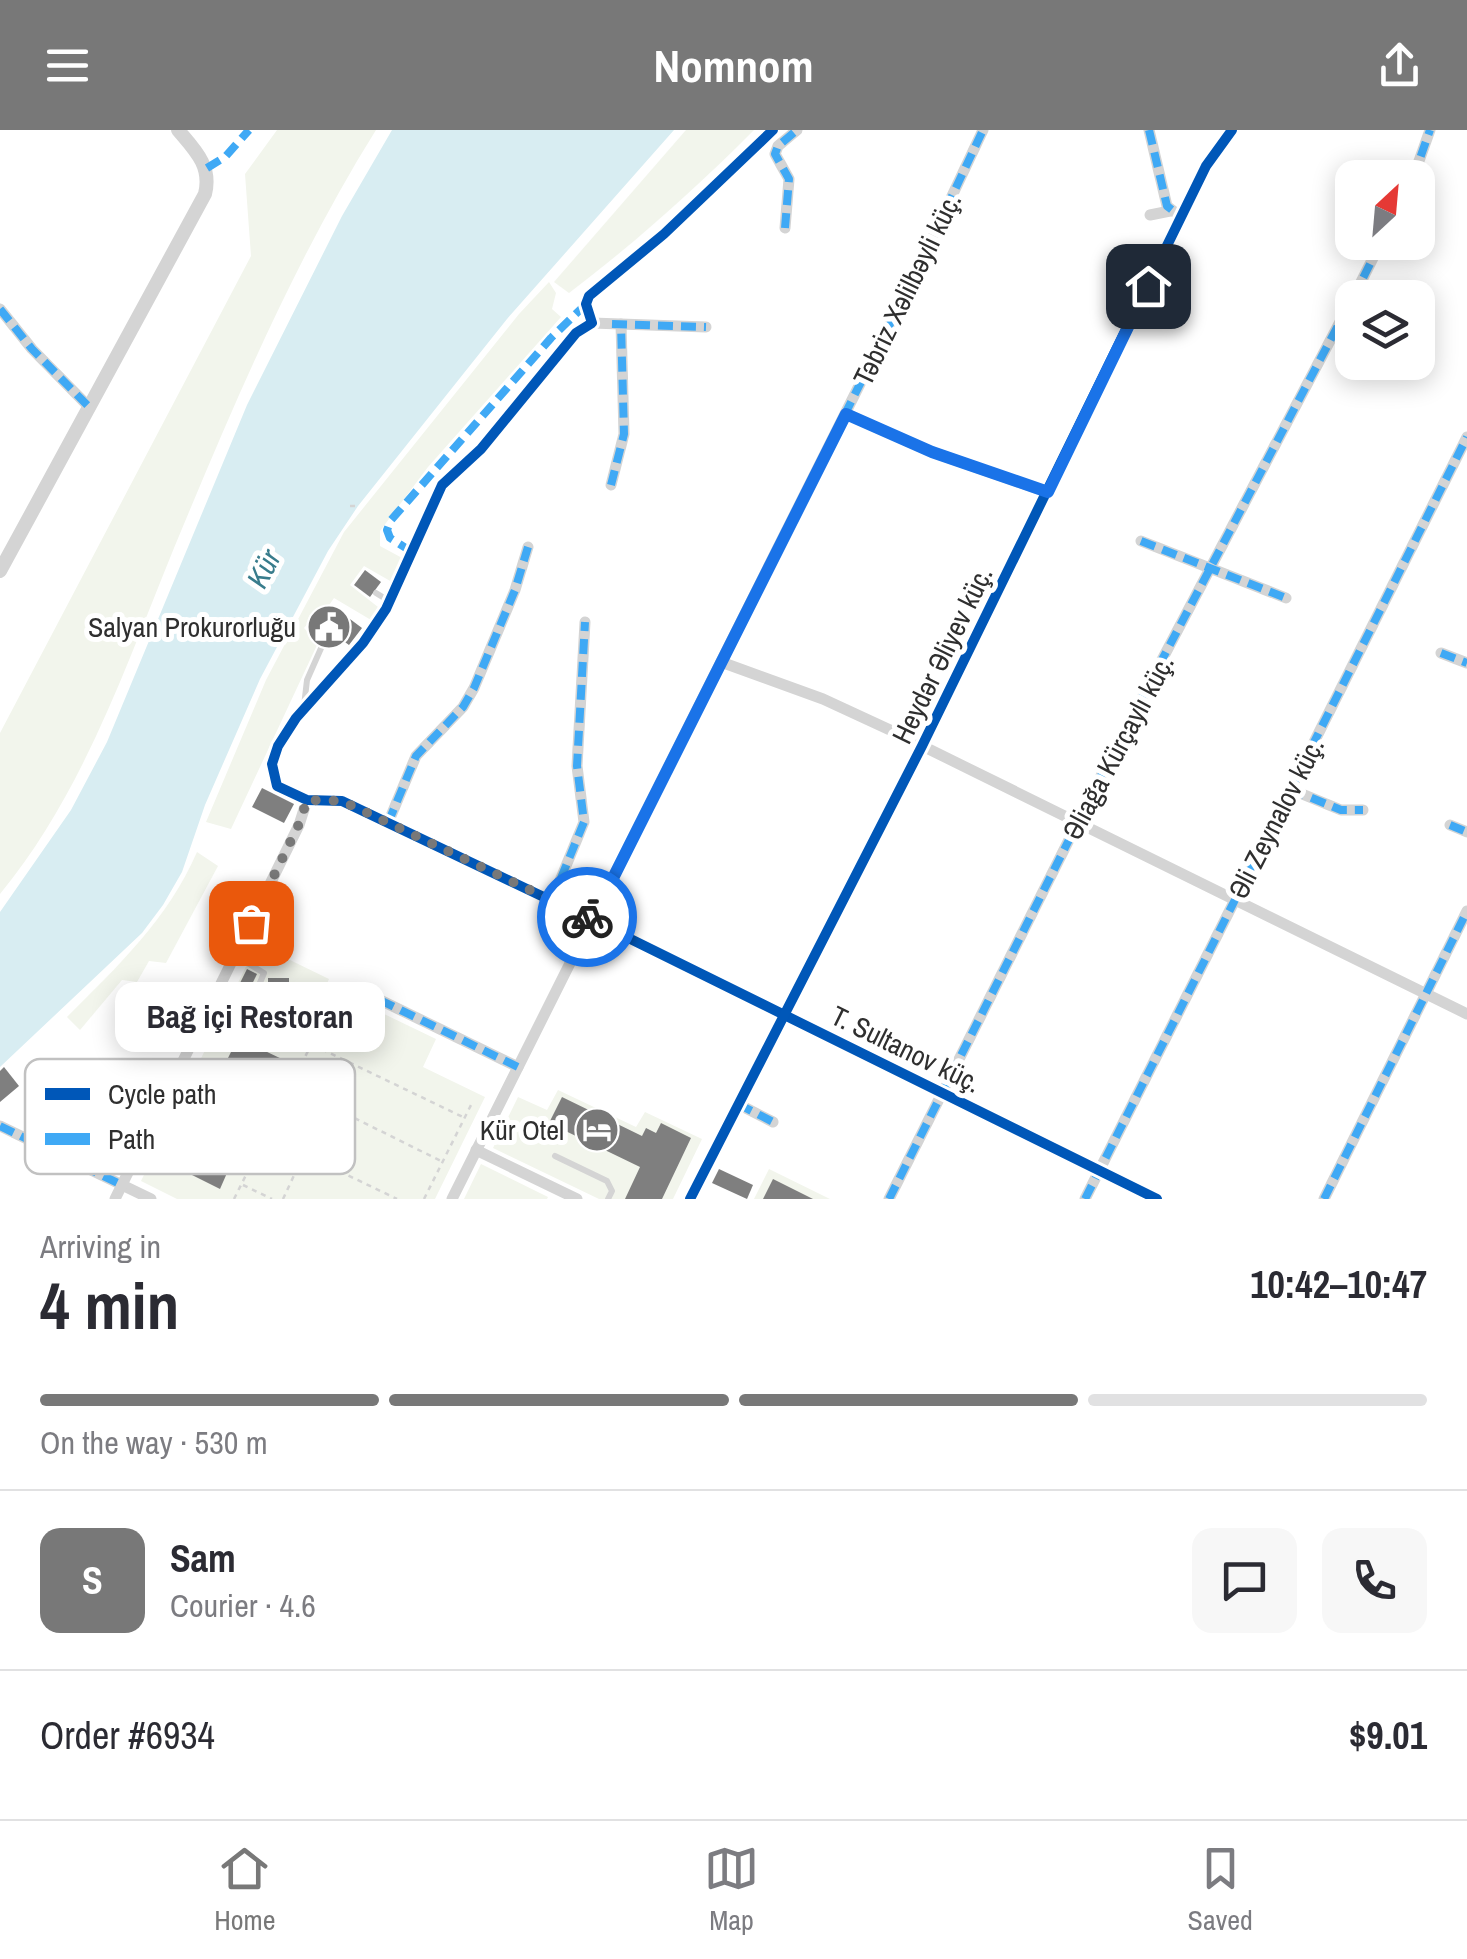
<!DOCTYPE html>
<meta charset="utf-8">
<style>
:root{--surface:#fff;--page:#f7f7f7;--text:#2b2b33;--muted:#7c7c81;--line:#e1e1e2;--accent:#787878}
body{margin:0;font-family:"Archivo Narrow",sans-serif;background:var(--page);color:var(--text);height:100vh;display:flex;flex-direction:column;font-size:38px;white-space:nowrap}
*{box-sizing:border-box;margin:0}
p{font-size:32px;color:var(--muted)}
.icon{flex:none;width:55px;height:55px;fill:none;stroke:currentColor;stroke-width:2;stroke-linecap:round;stroke-linejoin:round}
.map{position:relative;height:1069px;overflow:hidden}
.side{display:flex;flex-direction:column;background:var(--surface);flex:1}
.side>*{flex:none}
.needle{width:65px;rotate:26deg}
.fabs{position:absolute;left:1335px;top:30px;display:grid;gap:20px}
.fabs a{display:grid;place-items:center;width:100px;height:100px;border-radius:20px;background:var(--surface);box-shadow:0 5px 25px #0003;font-size:50px}
.pin{position:absolute;display:grid;place-items:center;width:85px;height:85px;color:#fff;margin:-42px;border-radius:20px;box-shadow:0 5px 15px #0006}
.courier{position:absolute;display:grid;place-items:center;width:100px;height:100px;margin:-50px;border:8px solid #1a73e8;border-radius:50%;background:#fff;color:#222;box-shadow:0 2px 12px #0007}
.bubble{position:absolute;height:70px;border-radius:20px;background:var(--surface);box-shadow:0 5px 25px #0003;font-size:32px;font-weight:800;line-height:70px;text-align:center}
.summary em{font-style:normal;font-weight:800}
.summary div{display:flex;flex-direction:column-reverse}
.summary{display:flex;align-items:center;justify-content:space-between;height:170px;padding:0 40px}
h1{font-size:65px;font-weight:800;line-height:75px}
.bar{display:grid;grid-template-columns:repeat(4,1fr);gap:15px 10px;align-content:center;height:120px;padding:0 40px}
.bar i{height:12px;border-radius:8px;background:var(--line)}
.bar .selected{background:var(--accent)}
.bar p{grid-column:span 4}
.line{display:flex;align-items:center;gap:25px;padding:0 40px;border-top:2px solid var(--line)}
.line div{flex:1}
.round{display:grid;place-items:center;flex:none;width:105px;height:105px;border-radius:20px;background:var(--page)}
header{display:flex;justify-content:space-between;align-items:center;height:130px;padding:0 40px;background:var(--accent);color:#fff;font-size:45px;font-weight:800}
.tabs{display:flex;justify-content:space-around;align-items:center;height:140px;border-top:2px solid var(--line);background:var(--surface);font-size:28px;color:var(--muted)}
.tabs a{display:grid;justify-items:center;gap:5px}
.tabs .selected{color:var(--accent)}
.map>svg:first-child{display:block}
.green{fill:#f2f5ec}
.water{fill:#d8edf2}
.building{fill:#7f7f7f}
.lines{fill:none;stroke-linecap:round;stroke-linejoin:round}
.path{stroke:#d4d4d4;stroke-width:2.5;stroke-dasharray:5 5;stroke-linecap:butt}
.service{stroke:#d4d4d4;stroke-width:6}
.minor{stroke:#d4d4d4;stroke-width:11}
.tertiary{stroke:#d4d4d4;stroke-width:14}
.quiet{stroke:#3fa9f5;stroke-width:8;stroke-dasharray:15 8;stroke-linecap:butt}
.cycleway-casing{stroke:#fff;stroke-width:16}
.cycleway{stroke:#0057b8;stroke-width:10}
.done{stroke:#787878;stroke-width:10;stroke-dasharray:0 18}
.route{stroke:#1a73e8;stroke-width:12}
.labels{text-anchor:middle;stroke-width:10;stroke-linejoin:round;paint-order:stroke}
.street-label{font-size:28px;fill:#2f2f2f;stroke:#fff}
.poi-label{font-size:28px;fill:#2f2f2f;stroke:#fff;text-anchor:end}
.water-label{font-size:30px;font-style:italic;fill:#387c8c;stroke:#fff}
.key{fill:#fff;stroke:#c1c1c1;stroke-width:2.5}
.key-label{font-size:28px;fill:#2f2f2f}
</style>
<header><svg class="icon" aria-label="menu" viewBox="0 0 24 24"><path d="M4 6h16M4 12h16M4 18h16"/></svg>Nomnom<svg class="icon" aria-label="share" viewBox="0 0 24 24"><path d="M12 15V3M7 8l5-5 5 5M5 13v7h14v-7"/></svg></header>
<div class="map">
<svg width="1467" height="1069" viewBox="0 0 1467 1069">
<rect width="100%" height="100%" fill="#fff"/>
<g class="green">
<path d="M277 0H376C294 131 233 276 174 418 125 538 83 663 0 764V603L251 126 245 44Z"/>
<path d="M686 0H754C694 60 636 112 569 163L554 152Z"/>
<polygon points="549,152 556,163 552,179 561,187 428,337 380,401 380,416 404,429 392,452 364,436 350,455 378,477 371,490 334,468 321,487 315,485 304,498 318,513 231,699 206,692 266,550 344,402 519,184"/>
<path d="M197 722 218 736 166 833 149 831 137 852 122 850 80 900 67 887C118 836 168 789 197 722Z"/>
<polygon points="257,814 329,849 326,856 436,909 423,937 485,967 435,1069 177,1069 141,1051"/>
<polygon points="558,960 636,997 645,982 702,1009 673,1069 599,1069 493,1018 518,967 547,980"/>
<polygon points="481,1034 548,1067 547,1069 464,1069"/>
<polygon points="769,1039 830,1069 754,1069"/>
</g>
<polygon class="water" points="392,0 674,0 507,189 358,376 328,421 260,549 205,675 182,742 163,775 142,803 0,937 0,782 71,680 107,612 247,275 342,86"/>
<g class="building">
<polygon points="365,440 381,452 370,467 354,455"/>
<polygon points="334,477 362,498 349,515 335,505 328,513 310,499 317,490 322,494"/>
<polygon points="262,658 294,674 284,693 252,677"/>
<polygon points="258,816 270,822 263,836 251,830"/>
<polygon points="247,839 257,844 242,875 273,890 271,896 229,875"/>
<rect x="268" y="848" width="21" height="27"/>
<polygon points="238,908 284,930 273,952 258,948 245,954 235,969 251,976 238,982 232,996 235,1009 219,1001 213,1018 216,1034 227,1043 220,1059 174,1036 196,991 180,983 195,951 212,960"/>
<polygon points="4,937 19,956 0,972 0,941"/>
<polygon points="562,967 642,1006 646,998 656,1003 661,993 691,1008 662,1069 625,1069 640,1037 549,993"/>
<polygon points="719,1039 753,1055 747,1069 712,1053"/>
<polygon points="773,1049 813,1069 763,1069"/>
</g>
<g class="lines">
<g class="path">
<polyline points="350,376 358,376"/>
<polyline points="313,915 465,988"/>
<polyline points="292,957 443,1032"/>
<polyline points="275,990 308,1007 310,1027 397,1069"/>
<polyline points="260,1019 298,1038 309,1028"/>
<polyline points="243,1055 272,1069"/>
<polyline points="234,1069 318,901"/>
<polyline points="283,1069 297,1039"/>
<polyline points="424,1069 473,971"/>
</g>
<g class="service">
<polyline points="376,463 389,471"/>
<polyline points="304,576 307,550 322,516"/>
<polyline points="236,826 264,843 252,872"/>
<polyline points="555,1026 607,1051 612,1061 608,1069"/>
</g>
<g class="minor">
<polyline points="773,0 664,104 589,166 586,174 592,193 576,203 481,319 442,355 386,479 363,513 296,588 278,616 272,634 277,656 307,670 342,671 592,790 1157,1069"/>
<polyline points="1149,0 1167,76 1181,87"/>
<polyline points="1413,48 1430,0"/>
<polyline points="1150,85 1170,81"/>
<polyline points="785,98 789,49 775,24 778,16 797,0"/>
<polyline points="1353,168 1381,112"/>
<polyline points="0,179 32,219 90,278"/>
<polyline points="592,193 706,197"/>
<polyline points="846,284 932,322 1047,362"/>
<polyline points="611,355 624,304 621,194"/>
<polyline points="1141,411 1286,468"/>
<polyline points="1441,523 1467,533"/>
<polyline points="721,532 823,569 890,600 1467,884"/>
<polyline points="1290,659 1341,680 1363,680"/>
<polyline points="388,693 416,626 463,577 474,558 515,460 528,417"/>
<polyline points="1450,695 1467,702"/>
<polyline points="552,770 584,692 577,636 585,492"/>
<polyline points="380,870 518,937"/>
<polyline points="738,974 773,992"/>
<polyline points="0,996 151,1069"/>
<polyline points="476,1020 577,1069"/>
<polyline points="115,1069 299,695 307,670"/>
<polyline points="452,1069 921,132 983,0"/>
<polyline points="690,1069 922,616 1206,36 1232,0"/>
<polyline points="889,1069 1105,638 1352,169"/>
<polyline points="1085,1069 1467,307"/>
<polyline points="1324,1069 1467,781"/>
</g>
<path class="tertiary" d="M0 441 205 64C212 36 195 20 178 0"/>
<g class="quiet">
<polyline points="1149,0 1167,76 1181,87"/>
<polyline points="207,38 225,27 249,0"/>
<polyline points="1413,48 1430,0"/>
<polyline points="785,98 789,49 775,24 778,16 797,0"/>
<polyline points="1353,168 1381,112"/>
<polyline points="0,179 32,219 90,278"/>
<polyline points="612,194 706,197"/>
<polyline points="846,284 932,322 1047,362"/>
<polyline points="611,355 624,304 621,194"/>
<polyline points="1141,411 1286,468"/>
<polyline points="412,422 390,408 387,400 391,390 551,208 586,174"/>
<polyline points="1441,523 1467,533"/>
<polyline points="721,532 921,132 983,0"/>
<polyline points="1290,659 1341,680 1363,680"/>
<polyline points="388,693 416,626 463,577 474,558 515,460 528,417"/>
<polyline points="1450,695 1467,702"/>
<polyline points="552,770 584,692 577,636 585,492"/>
<polyline points="380,870 518,937"/>
<polyline points="738,974 773,992"/>
<polyline points="0,996 122,1055"/>
<polyline points="889,1069 1105,638 1352,169"/>
<polyline points="1085,1069 1467,307"/>
<polyline points="1324,1069 1467,781"/>
</g>
<defs>
<g id="cycleway">
<polyline points="773,0 664,104 589,166 586,174 592,193 576,203 481,319 442,355 386,479 363,513 296,588 278,616 272,634 277,656 307,670 342,671 592,790 1157,1069"/>
<polyline points="690,1069 922,616 1206,36 1232,0"/>
</g>
</defs>
<use href="#cycleway" class="cycleway-casing"/>
<use href="#cycleway" class="cycleway"/>
</g>
<g class="lines">
<polyline class="done" points="251,793 299,694 307,670 342,671 587,787"/>
<polyline class="route" points="587,787 592,790 846,284 932,322 1048,362 1148,156"/>
</g>
<defs>
<symbol id="civic-disc" viewBox="-11 -11 22 22"><circle r="9.5" fill="#787878" stroke="#fff"/><path d="M-.6-6.5H3V-4.5H.6V-3L4-1V1h2V6H-6V1h2V-1L-.6-3ZM-1.2 2.5V6h2.4V2.5Z" fill="#fff"/></symbol>
<symbol id="hotel-disc" viewBox="-11 -11 22 22"><circle r="9.5" fill="#787878" stroke="#fff"/><path d="M-6-4.5h1.5V1H6V5H4.5V3h-9V5H-6ZM-4 0a1.8 1.8 0 1 1 3.6 0ZM.5 0V-2.5h3Q6-2.5 6 0Z" fill="#fff"/></symbol>
</defs>
<g fill-rule="evenodd">
<use href="#civic-disc" x="304" y="472" width="50" height="50"/>
<use href="#hotel-disc" x="572" y="975" width="50" height="50"/>
</g>
<g class="labels">
<g class="street-label">
<text transform="translate(907 159) rotate(-64)" y="10">Təbriz Xəlilbəyli küç.</text>
<text transform="translate(942 525) rotate(-64)" y="10">Heydər Əliyev küç.</text>
<text transform="translate(1118 617) rotate(-62)" y="10">Əliağa Kürçaylı küç.</text>
<text transform="translate(1276 688) rotate(-63)" y="10">Əli Zeynalov küç.</text>
<text transform="translate(906 919) rotate(26)" y="10">T. Sultanov küç.</text>
</g>
<g class="poi-label">
<text x="296" y="507">Salyan Prokurorluğu</text>
<text x="564" y="1010">Kür Otel</text>
</g>
<g class="water-label">
<text transform="translate(264 439) rotate(-63)" y="10">Kür</text>
</g>
</g>
<rect x="25" y="929" width="330" height="115" rx="15" class="key"/>
<rect x="45" y="958" width="45" height="12" fill="#0057b8"/>
<rect x="45" y="1003" width="45" height="12" fill="#3fa9f5"/>
<g class="key-label">
<text x="108" y="974">Cycle path</text>
<text x="108" y="1019">Path</text>
</g>
</svg>
<div class="fabs">
<a><svg class="needle" viewBox="-14 -14 28 28"><path d="M0-13l5 13h-10z" fill="#e53935"/><path d="M0 13l5-13h-10z" fill="#7c7c81"/></svg></a>
<a><svg class="icon" aria-label="layers" viewBox="0 0 24 24"><path d="M12 4l9 5-9 5-9-5zM3 14l9 5 9-5"/></svg></a>
</div>
<div class="pin" style="left:251px;top:793px;background:#ea580c"><svg class="icon" aria-label="bag" viewBox="0 0 24 24"><path d="M5 8h14l-1 12H6zM9 8a3 3 0 0 1 6 0"/></svg></div>
<div class="pin" style="left:1148px;top:156px;background:#1f2937"><svg class="icon" aria-label="home" viewBox="0 0 24 24"><path d="M3 11l9-7 9 7M6 9v11h12V9"/></svg></div>
<div class="courier" style="left:587px;top:787px"><svg class="icon" aria-label="bike" viewBox="0 0 24 24"><circle cx="6" cy="16" r="4"/><circle cx="18" cy="16" r="4"/><path d="M6 16l4-8h5l3 8M10 8l3 8H6M13 5h3"/></svg></div>
<div class="bubble" style="left:115px;top:852px;width:270px">Bağ içi Restoran</div>
</div>
<section class="side">
<div class="summary"><div><h1>4 min</h1><p>Arriving in</p></div><em>10:42–10:47</em></div>
<div class="bar"><i class="selected"></i><i class="selected"></i><i class="selected"></i><i></i><p>On the way · 530 m</p></div>
<div class="line" style="height:180px"><b class="round" style="background:var(--accent);color:#fff">S</b><div><b>Sam</b><p>Courier · 4.6</p></div><a class="round"><svg class="icon" aria-label="chat" viewBox="0 0 24 24"><path d="M4 5h16v11H9l-5 4z"/></svg></a><a class="round"><svg class="icon" aria-label="phone" viewBox="0 0 24 24"><path d="M5 4h4l2 5-3 2q2 4 5 5l2-3 5 2v4C11 20 4 13 5 4z"/></svg></a></div>
<div class="line" style="height:130px"><div>Order #6934</div><b>$9.01</b></div>
</section>
<nav class="tabs">
<a class="selected"><svg class="icon" aria-label="home" viewBox="0 0 24 24"><path d="M3 11l9-7 9 7M6 9v11h12V9"/></svg>Home</a>
<a><svg class="icon" aria-label="map" viewBox="0 0 24 24"><path d="M3 6l6-2 6 2 6-2v14l-6 2-6-2-6 2zM9 4v14M15 6v14"/></svg>Map</a>
<a><svg class="icon" aria-label="saved" viewBox="0 0 24 24"><path d="M7 4h10v16l-5-4-5 4z"/></svg>Saved</a>
</nav>
